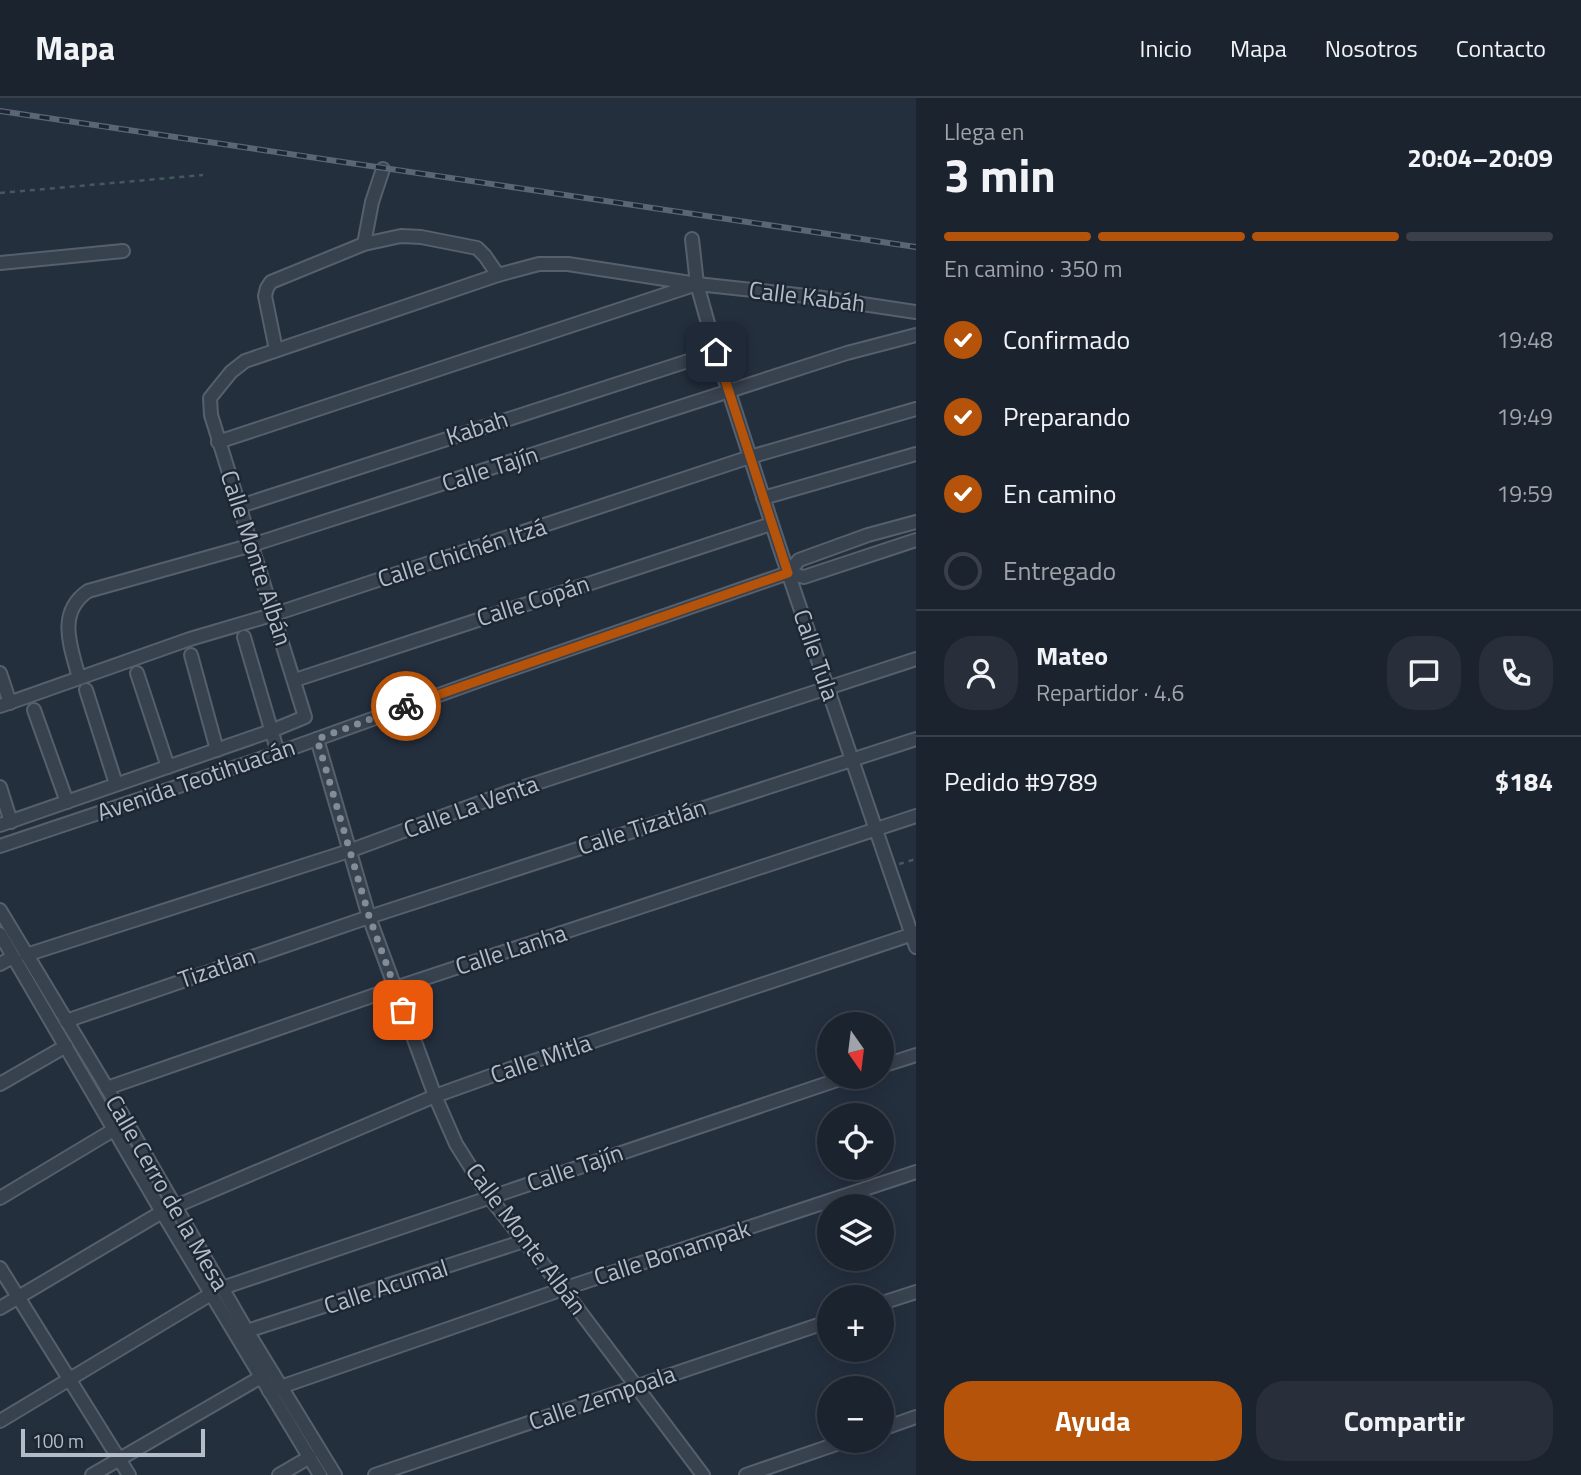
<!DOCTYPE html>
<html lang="es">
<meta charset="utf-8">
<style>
:root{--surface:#1b232e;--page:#282f3a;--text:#f1f3f6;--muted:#a0a4aa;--line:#39404a;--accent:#b45309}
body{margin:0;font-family:"Titillium Web",sans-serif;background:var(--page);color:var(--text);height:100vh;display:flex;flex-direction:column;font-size:26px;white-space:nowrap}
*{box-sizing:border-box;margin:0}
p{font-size:23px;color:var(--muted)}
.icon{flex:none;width:38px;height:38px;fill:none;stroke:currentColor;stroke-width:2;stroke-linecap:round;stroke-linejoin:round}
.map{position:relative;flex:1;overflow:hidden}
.side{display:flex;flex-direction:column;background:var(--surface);width:665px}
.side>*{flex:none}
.needle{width:46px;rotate:166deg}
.controls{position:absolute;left:817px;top:914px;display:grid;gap:14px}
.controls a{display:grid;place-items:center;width:77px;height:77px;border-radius:50%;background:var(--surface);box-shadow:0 4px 18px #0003,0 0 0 2px var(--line);font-size:35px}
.scale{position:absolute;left:21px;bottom:18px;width:184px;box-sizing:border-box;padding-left:7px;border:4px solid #b4bcc9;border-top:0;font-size:19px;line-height:24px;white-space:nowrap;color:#b4bcc9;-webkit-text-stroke:5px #1d2633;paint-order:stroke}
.pin{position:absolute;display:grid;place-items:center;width:60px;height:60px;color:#fff;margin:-30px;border-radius:14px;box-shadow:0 4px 10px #0006}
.courier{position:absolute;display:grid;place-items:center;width:70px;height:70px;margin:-35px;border:5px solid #b45309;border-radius:50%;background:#fff;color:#222;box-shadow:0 2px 9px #0007}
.overview em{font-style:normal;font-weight:700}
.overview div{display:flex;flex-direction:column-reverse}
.overview{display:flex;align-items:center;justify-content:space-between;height:119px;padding:0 28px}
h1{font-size:46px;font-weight:700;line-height:52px}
.bar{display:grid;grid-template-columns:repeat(4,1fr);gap:10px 7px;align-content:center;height:84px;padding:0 28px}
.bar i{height:9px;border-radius:5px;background:var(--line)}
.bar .on{background:var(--accent)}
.bar p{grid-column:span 4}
.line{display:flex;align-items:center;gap:18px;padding:0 28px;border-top:2px solid var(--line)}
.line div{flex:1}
.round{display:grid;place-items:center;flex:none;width:74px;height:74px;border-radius:28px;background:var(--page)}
ol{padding:0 28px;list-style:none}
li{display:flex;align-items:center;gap:21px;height:77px}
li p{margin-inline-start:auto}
li .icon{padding:7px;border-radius:50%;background:var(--accent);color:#fff;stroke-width:4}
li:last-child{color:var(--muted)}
li i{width:38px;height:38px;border:4px solid var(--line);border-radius:50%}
.cta{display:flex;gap:14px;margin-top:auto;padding:14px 28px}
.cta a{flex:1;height:80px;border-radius:28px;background:var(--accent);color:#fff;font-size:28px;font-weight:700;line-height:80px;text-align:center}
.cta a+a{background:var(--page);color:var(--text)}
header{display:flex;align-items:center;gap:42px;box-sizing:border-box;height:98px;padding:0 35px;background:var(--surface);border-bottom:2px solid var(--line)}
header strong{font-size:33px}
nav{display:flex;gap:38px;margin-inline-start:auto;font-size:24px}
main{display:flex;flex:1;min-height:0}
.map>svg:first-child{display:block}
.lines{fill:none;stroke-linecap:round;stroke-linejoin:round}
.minor-casing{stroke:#565f6c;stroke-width:16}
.path{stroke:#44595c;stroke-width:2.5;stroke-dasharray:5 5;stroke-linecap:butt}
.minor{stroke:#38414e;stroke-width:12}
.rail-casing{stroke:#5a6575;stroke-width:6}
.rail{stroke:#1d2633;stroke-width:3.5;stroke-dasharray:10;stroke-linecap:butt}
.done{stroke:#828b98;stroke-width:7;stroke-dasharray:0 12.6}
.route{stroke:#b45309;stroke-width:9}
.labels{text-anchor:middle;stroke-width:5;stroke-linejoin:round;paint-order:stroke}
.street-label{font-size:24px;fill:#b4bcc9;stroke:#1d2633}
</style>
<header>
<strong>Mapa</strong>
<nav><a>Inicio</a><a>Mapa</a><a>Nosotros</a><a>Contacto</a></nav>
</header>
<main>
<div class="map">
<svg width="916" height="1377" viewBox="0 0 916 1377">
<rect width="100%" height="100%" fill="#242f3e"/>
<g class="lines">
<defs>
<g id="minor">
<polyline points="692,141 697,186 716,254 780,451 916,849"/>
<polyline points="364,146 372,104 383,71"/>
<polyline points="0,165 123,153"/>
<polyline points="276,252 265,198 267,190 271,184 364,146 401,138 421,139 477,150 485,158 498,177"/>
<polyline points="218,344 694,187"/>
<polyline points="763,400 916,356"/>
<polyline points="240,408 716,254"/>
<polyline points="788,475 799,462 868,437 916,424"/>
<polyline points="788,475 804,479 916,442"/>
<polyline points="244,539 278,655"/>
<polyline points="191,557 217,652"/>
<polyline points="0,575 10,605"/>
<polyline points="137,575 168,669"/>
<path d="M79 580C71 549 56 515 88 493L252 447 847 255 916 237"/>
<polyline points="295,582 771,426"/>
<polyline points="86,592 116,686"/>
<polyline points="0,608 190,541 275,516 750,359 916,311"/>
<polyline points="34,612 67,704"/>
<polyline points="317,641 369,819 435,998 456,1046 490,1100 563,1191 703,1377"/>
<polyline points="0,689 11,724"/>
<polyline points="0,727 271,633 305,619 211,317 210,300 231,274 245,263 498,177 539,166 568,166 697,186 816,199 916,214"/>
<polyline points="0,748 278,655 486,580 788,475"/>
<polyline points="0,812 107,990 247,1233 335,1377"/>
<polyline points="0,836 162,1114 320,1377"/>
<polyline points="26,857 349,753 509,694 916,561"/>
<polyline points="0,866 13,859"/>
<polyline points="66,923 369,819 916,641"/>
<polyline points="882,968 916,957"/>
<polyline points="0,986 66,948"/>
<polyline points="107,990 395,890 916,718"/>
<polyline points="0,1100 115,1031"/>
<polyline points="0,1170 129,1377"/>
<polyline points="222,1190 849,978"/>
<polyline points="882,1205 916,1194"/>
<polyline points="0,1210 162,1114 435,998 510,971 916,835"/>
<polyline points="247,1233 524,1143"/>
<polyline points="269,1293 563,1191 916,1074"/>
<polyline points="0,1323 211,1196"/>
<polyline points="882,1331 916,1319"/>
<polyline points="92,1377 261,1279"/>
<polyline points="279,1377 310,1359"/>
<polyline points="375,1377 830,1223"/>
<polyline points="746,1377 848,1342"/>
</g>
</defs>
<use href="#minor" class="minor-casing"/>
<g class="path">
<polyline points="0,95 203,77"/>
<polyline points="899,766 916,761"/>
</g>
<use href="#minor" class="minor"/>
<defs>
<polyline id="rail" points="0,13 916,149"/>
</defs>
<use href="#rail" class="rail-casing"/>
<use href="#rail" class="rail"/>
</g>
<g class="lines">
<polyline class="done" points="403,912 369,818 317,641 406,608"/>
<polyline class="route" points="406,608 788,475 716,254"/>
</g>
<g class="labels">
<g class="street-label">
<text transform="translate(807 199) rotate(7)" y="8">Calle Kabáh</text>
<text transform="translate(477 330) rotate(-18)" y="8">Kabah</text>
<text transform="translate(490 371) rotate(-18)" y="8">Calle Tajín</text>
<text transform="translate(462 455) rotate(-18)" y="8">Calle Chichén Itzá</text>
<text transform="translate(256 460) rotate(72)" y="8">Calle Monte Albán</text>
<text transform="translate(533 503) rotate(-18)" y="8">Calle Copán</text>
<text transform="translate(816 557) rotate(71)" y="8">Calle Tula</text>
<text transform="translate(196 682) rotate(-19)" y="8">Avenida Teotihuacán</text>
<text transform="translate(471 709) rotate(-20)" y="8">Calle La Venta</text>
<text transform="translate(642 729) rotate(-18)" y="8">Calle Tizatlán</text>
<text transform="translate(511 852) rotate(-18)" y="8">Calle Lanha</text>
<text transform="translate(217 870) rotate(-19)" y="8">Tizatlan</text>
<text transform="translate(541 961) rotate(-19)" y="8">Calle Mitla</text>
<text transform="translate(575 1070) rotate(-19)" y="8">Calle Tajín</text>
<text transform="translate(167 1095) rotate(60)" y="8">Calle Cerro de la Mesa</text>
<text transform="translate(526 1141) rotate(53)" y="8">Calle Monte Albán</text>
<text transform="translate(672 1155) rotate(-18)" y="8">Calle Bonampak</text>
<text transform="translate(386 1189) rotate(-18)" y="8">Calle Acumal</text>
<text transform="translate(602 1300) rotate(-19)" y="8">Calle Zempoala</text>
</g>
</g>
</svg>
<div class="controls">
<a><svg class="needle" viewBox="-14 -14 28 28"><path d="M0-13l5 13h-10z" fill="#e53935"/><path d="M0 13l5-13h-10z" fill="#a0a4aa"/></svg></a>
<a><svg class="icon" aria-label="locate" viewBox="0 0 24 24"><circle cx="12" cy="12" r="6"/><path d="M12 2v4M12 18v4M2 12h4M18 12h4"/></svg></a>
<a><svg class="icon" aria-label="layers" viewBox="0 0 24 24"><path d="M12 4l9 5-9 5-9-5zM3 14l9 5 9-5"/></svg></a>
<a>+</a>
<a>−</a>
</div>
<div class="scale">100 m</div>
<div class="pin" style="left:403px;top:912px;background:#ea580c"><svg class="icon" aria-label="bag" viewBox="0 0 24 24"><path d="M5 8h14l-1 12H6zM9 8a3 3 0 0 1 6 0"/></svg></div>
<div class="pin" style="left:716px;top:254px;background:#1f2937"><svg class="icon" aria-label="home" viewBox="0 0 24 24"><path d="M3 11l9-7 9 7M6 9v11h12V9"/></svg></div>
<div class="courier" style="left:406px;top:608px"><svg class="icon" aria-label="bike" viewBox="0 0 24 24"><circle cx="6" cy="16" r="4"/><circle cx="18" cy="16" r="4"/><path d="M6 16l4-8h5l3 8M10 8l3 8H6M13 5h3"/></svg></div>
</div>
<section class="side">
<div class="overview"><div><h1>3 min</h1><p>Llega en</p></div><em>20:04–20:09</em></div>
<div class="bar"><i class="on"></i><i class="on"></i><i class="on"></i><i></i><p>En camino · 350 m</p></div>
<ol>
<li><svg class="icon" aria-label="check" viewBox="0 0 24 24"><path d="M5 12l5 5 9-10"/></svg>Confirmado<p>19:48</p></li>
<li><svg class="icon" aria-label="check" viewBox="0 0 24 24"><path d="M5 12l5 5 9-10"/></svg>Preparando<p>19:49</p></li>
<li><svg class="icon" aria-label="check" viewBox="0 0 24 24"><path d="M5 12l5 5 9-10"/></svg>En camino<p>19:59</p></li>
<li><i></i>Entregado</li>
</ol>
<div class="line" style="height:126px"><a class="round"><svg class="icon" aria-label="person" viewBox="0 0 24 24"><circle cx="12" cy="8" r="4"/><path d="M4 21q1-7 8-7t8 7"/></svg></a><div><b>Mateo</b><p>Repartidor · 4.6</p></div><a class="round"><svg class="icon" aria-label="chat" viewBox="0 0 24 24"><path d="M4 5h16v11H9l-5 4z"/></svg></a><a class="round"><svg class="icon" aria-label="phone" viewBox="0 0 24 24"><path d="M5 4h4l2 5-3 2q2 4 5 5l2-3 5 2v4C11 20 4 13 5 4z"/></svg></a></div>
<div class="line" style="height:91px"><div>Pedido #9789</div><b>$184</b></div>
<div class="cta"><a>Ayuda</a><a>Compartir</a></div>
</section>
</main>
